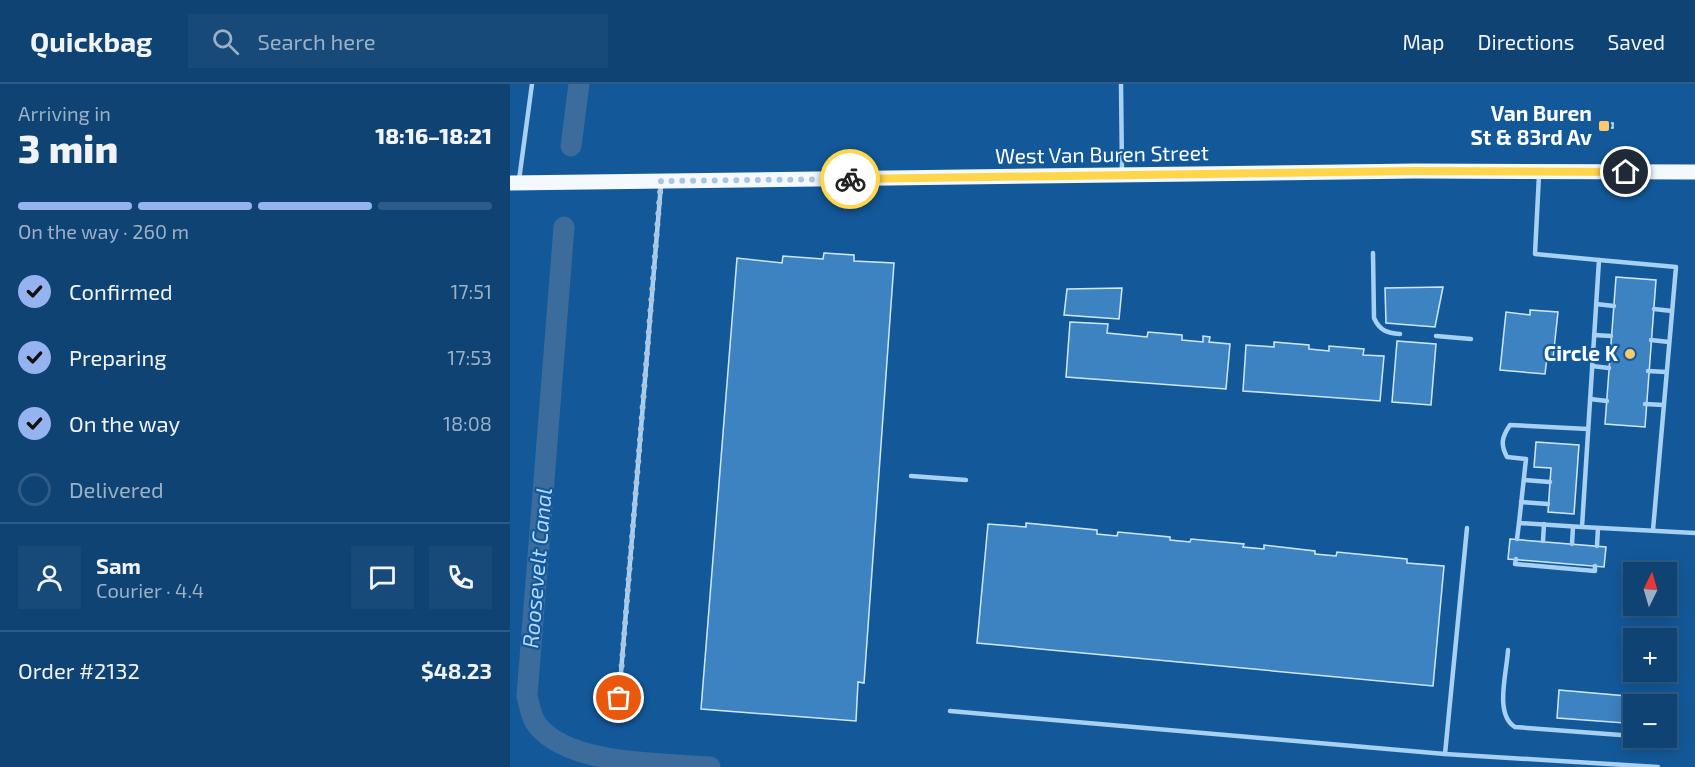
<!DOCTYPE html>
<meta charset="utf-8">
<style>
:root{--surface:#0e4374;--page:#174a79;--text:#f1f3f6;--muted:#9bb0c5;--line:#2e5c86;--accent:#95b2f1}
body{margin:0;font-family:"Exo 2",sans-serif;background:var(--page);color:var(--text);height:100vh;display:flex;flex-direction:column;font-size:22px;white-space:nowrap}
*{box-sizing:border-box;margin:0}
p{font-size:20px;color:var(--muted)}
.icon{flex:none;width:33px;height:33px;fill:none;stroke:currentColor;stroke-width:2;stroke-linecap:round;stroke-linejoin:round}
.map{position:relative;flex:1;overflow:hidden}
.sheet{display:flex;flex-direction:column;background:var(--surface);width:510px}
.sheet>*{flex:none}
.needle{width:39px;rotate:5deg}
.buttons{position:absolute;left:1113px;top:478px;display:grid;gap:12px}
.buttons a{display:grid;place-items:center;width:54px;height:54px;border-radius:0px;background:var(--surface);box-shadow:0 3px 15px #0003,0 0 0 2px var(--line);font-size:30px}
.pin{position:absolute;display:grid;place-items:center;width:51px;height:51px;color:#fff;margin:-26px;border:3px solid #fff;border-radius:50%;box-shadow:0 2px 6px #0007}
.courier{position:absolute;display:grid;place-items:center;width:60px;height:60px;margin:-30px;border:4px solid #ffd54a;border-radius:50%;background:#fff;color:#222;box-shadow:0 2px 8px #0007}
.headline em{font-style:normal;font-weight:800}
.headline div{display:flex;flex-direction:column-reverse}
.headline{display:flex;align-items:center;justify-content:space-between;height:102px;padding:0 18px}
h1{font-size:39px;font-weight:800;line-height:45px}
.bar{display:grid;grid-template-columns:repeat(4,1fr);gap:9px 6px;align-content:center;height:72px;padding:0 18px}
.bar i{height:8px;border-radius:4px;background:var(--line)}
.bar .selected{background:var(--accent)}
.bar p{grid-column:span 4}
.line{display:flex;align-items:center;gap:15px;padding:0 18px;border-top:2px solid var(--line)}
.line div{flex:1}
.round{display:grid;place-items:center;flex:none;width:63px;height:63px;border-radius:0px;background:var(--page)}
ol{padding:0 18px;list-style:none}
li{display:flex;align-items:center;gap:18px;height:66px}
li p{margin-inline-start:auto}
li .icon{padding:6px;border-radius:50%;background:var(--accent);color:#111;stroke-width:4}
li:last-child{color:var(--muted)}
li i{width:33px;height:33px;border:3px solid var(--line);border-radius:50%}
header{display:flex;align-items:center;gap:36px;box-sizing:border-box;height:84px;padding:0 30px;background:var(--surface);border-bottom:2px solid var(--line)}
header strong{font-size:28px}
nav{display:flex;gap:33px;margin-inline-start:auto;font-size:21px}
.search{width:420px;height:54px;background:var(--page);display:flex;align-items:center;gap:15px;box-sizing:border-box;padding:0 21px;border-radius:0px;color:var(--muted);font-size:22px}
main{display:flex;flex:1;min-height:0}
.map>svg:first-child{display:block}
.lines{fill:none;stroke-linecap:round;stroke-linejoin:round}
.canal{stroke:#3b6c9b;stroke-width:21}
.building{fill:#3d82c1;stroke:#cfe8fd;stroke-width:1.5}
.service{stroke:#a7d0f3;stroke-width:4.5}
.primary{stroke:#f3f9ff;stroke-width:15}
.done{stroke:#acc5dc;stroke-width:6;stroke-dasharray:0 10.8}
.route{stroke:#ffd54a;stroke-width:8}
.poi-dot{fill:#ffc869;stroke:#13599a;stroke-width:2}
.labels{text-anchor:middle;stroke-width:4.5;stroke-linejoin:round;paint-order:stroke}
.poi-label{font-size:21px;font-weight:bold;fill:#fff;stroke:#13599a;text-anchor:end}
.street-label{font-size:21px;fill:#fff;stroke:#13599a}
.water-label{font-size:22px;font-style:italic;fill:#b4d9fa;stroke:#13599a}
</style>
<header>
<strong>Quickbag</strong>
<div class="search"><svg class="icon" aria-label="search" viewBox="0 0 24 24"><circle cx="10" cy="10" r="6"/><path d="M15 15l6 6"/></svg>Search here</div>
<nav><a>Map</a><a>Directions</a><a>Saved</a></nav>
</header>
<main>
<section class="sheet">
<div class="headline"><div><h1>3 min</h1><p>Arriving in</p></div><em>18:16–18:21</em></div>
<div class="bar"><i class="selected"></i><i class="selected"></i><i class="selected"></i><i></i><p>On the way · 260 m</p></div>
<ol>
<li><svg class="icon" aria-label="check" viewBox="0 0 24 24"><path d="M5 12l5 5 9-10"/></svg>Confirmed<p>17:51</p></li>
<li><svg class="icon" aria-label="check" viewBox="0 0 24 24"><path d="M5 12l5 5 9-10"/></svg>Preparing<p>17:53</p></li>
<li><svg class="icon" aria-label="check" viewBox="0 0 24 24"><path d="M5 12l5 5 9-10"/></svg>On the way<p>18:08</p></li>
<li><i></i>Delivered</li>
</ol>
<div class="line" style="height:108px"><a class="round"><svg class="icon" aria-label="person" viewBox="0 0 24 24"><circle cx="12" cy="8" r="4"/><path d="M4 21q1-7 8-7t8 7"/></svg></a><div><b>Sam</b><p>Courier · 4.4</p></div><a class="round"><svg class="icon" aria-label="chat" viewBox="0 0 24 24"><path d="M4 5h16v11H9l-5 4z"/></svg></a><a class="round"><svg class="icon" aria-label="phone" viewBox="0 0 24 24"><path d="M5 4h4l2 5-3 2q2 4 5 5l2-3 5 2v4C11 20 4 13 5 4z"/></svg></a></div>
<div class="line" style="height:78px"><div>Order #2132</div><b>$48.23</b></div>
</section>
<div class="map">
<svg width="1185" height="683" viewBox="0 0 1185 683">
<rect width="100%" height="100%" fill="#13599a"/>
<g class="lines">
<g class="canal">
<polyline points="61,62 69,0"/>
<path d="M54 143 17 612C19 620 21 631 25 638 54 682 153 679 200 683"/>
</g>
</g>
<g class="building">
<polygon points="1092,39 1103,39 1103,44 1091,44"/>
<polygon points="314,169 344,171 344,177 384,179 354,599 348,598 346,637 191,625 227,174 272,179 273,172 313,175"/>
<polygon points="1106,193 1146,196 1135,343 1095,340"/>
<polygon points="933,203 925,243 876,239 875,204"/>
<polygon points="612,204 609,235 554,231 557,205"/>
<polygon points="1020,226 1048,228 1043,274 1037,274 1035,290 990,286 996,228 1020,231"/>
<polygon points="560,238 598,240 597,249 637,253 638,248 672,251 672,256 693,258 693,252 700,253 699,258 720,260 716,305 556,293"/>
<polygon points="887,257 926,260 921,321 882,318"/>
<polygon points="764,258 799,261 799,265 819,267 819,262 854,265 853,271 874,272 870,317 733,307 736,261 764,263"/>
<polygon points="1026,358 1069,361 1064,430 1038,428 1041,384 1024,383"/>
<polygon points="516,439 587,446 587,450 607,452 608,448 660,453 660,456 680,458 681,455 734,460 733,463 754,465 754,461 805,467 805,470 826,472 827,468 897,475 897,479 934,482 923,602 467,559 478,440 516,443"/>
<polygon points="1000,455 1096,463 1094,483 998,475"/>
<polygon points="1049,606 1117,612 1115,639 1047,634"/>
</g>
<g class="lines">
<g class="service">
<polyline points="611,0 612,89"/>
<polyline points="1029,91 1025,170 1089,176 1072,443 1185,449"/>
<polyline points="9,96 22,0"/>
<path d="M863 169 864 234C870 247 877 249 890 250"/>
<polyline points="1089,176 1166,183 1143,446"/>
<polyline points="1086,220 1104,222"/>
<polyline points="1144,225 1162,227"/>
<polyline points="1084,251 1101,252"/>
<polyline points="926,252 961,255"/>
<polyline points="1141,256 1159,258"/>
<polyline points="1082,282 1099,284"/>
<polyline points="1138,287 1156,288"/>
<polyline points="1080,315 1097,317"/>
<polyline points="1135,320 1154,321"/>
<polyline points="401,392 456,396"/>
<polyline points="1014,396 1040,398"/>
<polyline points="1011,418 1038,420"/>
<path d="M1072 443 1009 439 1016 375 997 373C990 360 992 353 1000 341L1078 345"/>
<polyline points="1007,455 1009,439"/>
<polyline points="1033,457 1034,440"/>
<polyline points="1062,460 1063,443"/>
<polyline points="1087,462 1088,444"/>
<polyline points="1006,475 1005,480 1085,487 1085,482"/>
<path d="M998 566C997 588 984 631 1005 643L1124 652"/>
<polyline points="109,613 151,100"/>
<polyline points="440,627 935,670 1148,683"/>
<polyline points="935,670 957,444"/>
</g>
<polyline class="primary" points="0,99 905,87 1185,88"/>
</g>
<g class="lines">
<polyline class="done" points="109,614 151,97 340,95"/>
<polyline class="route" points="340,95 905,87 1116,88"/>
</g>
<g class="poi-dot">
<rect x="1088" y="36" width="12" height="12" rx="3"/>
<circle cx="1120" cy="270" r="6"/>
</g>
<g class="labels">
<g class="poi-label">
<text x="1082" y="37">Van Buren<tspan x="1082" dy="24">St &amp; 83rd Av</tspan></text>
<text x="1108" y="277">Circle K</text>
</g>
<g class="street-label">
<text transform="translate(592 71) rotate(-1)" y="7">West Van Buren Street</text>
</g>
<g class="water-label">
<text transform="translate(27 484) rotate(-85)" y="8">Roosevelt Canal</text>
</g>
</g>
</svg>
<div class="buttons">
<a><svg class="needle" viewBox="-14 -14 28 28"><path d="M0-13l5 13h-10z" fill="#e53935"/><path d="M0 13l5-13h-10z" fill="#9bb0c5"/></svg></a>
<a>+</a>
<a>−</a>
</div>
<div class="pin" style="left:109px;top:614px;background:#ea580c"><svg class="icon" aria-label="bag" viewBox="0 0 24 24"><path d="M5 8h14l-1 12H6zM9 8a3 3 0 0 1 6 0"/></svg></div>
<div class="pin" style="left:1116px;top:88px;background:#1f2937"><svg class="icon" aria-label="home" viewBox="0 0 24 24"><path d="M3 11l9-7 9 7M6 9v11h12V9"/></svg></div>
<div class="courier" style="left:340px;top:95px"><svg class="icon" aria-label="bike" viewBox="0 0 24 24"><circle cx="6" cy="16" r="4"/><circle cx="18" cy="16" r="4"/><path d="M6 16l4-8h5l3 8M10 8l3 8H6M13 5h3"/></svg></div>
</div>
</main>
